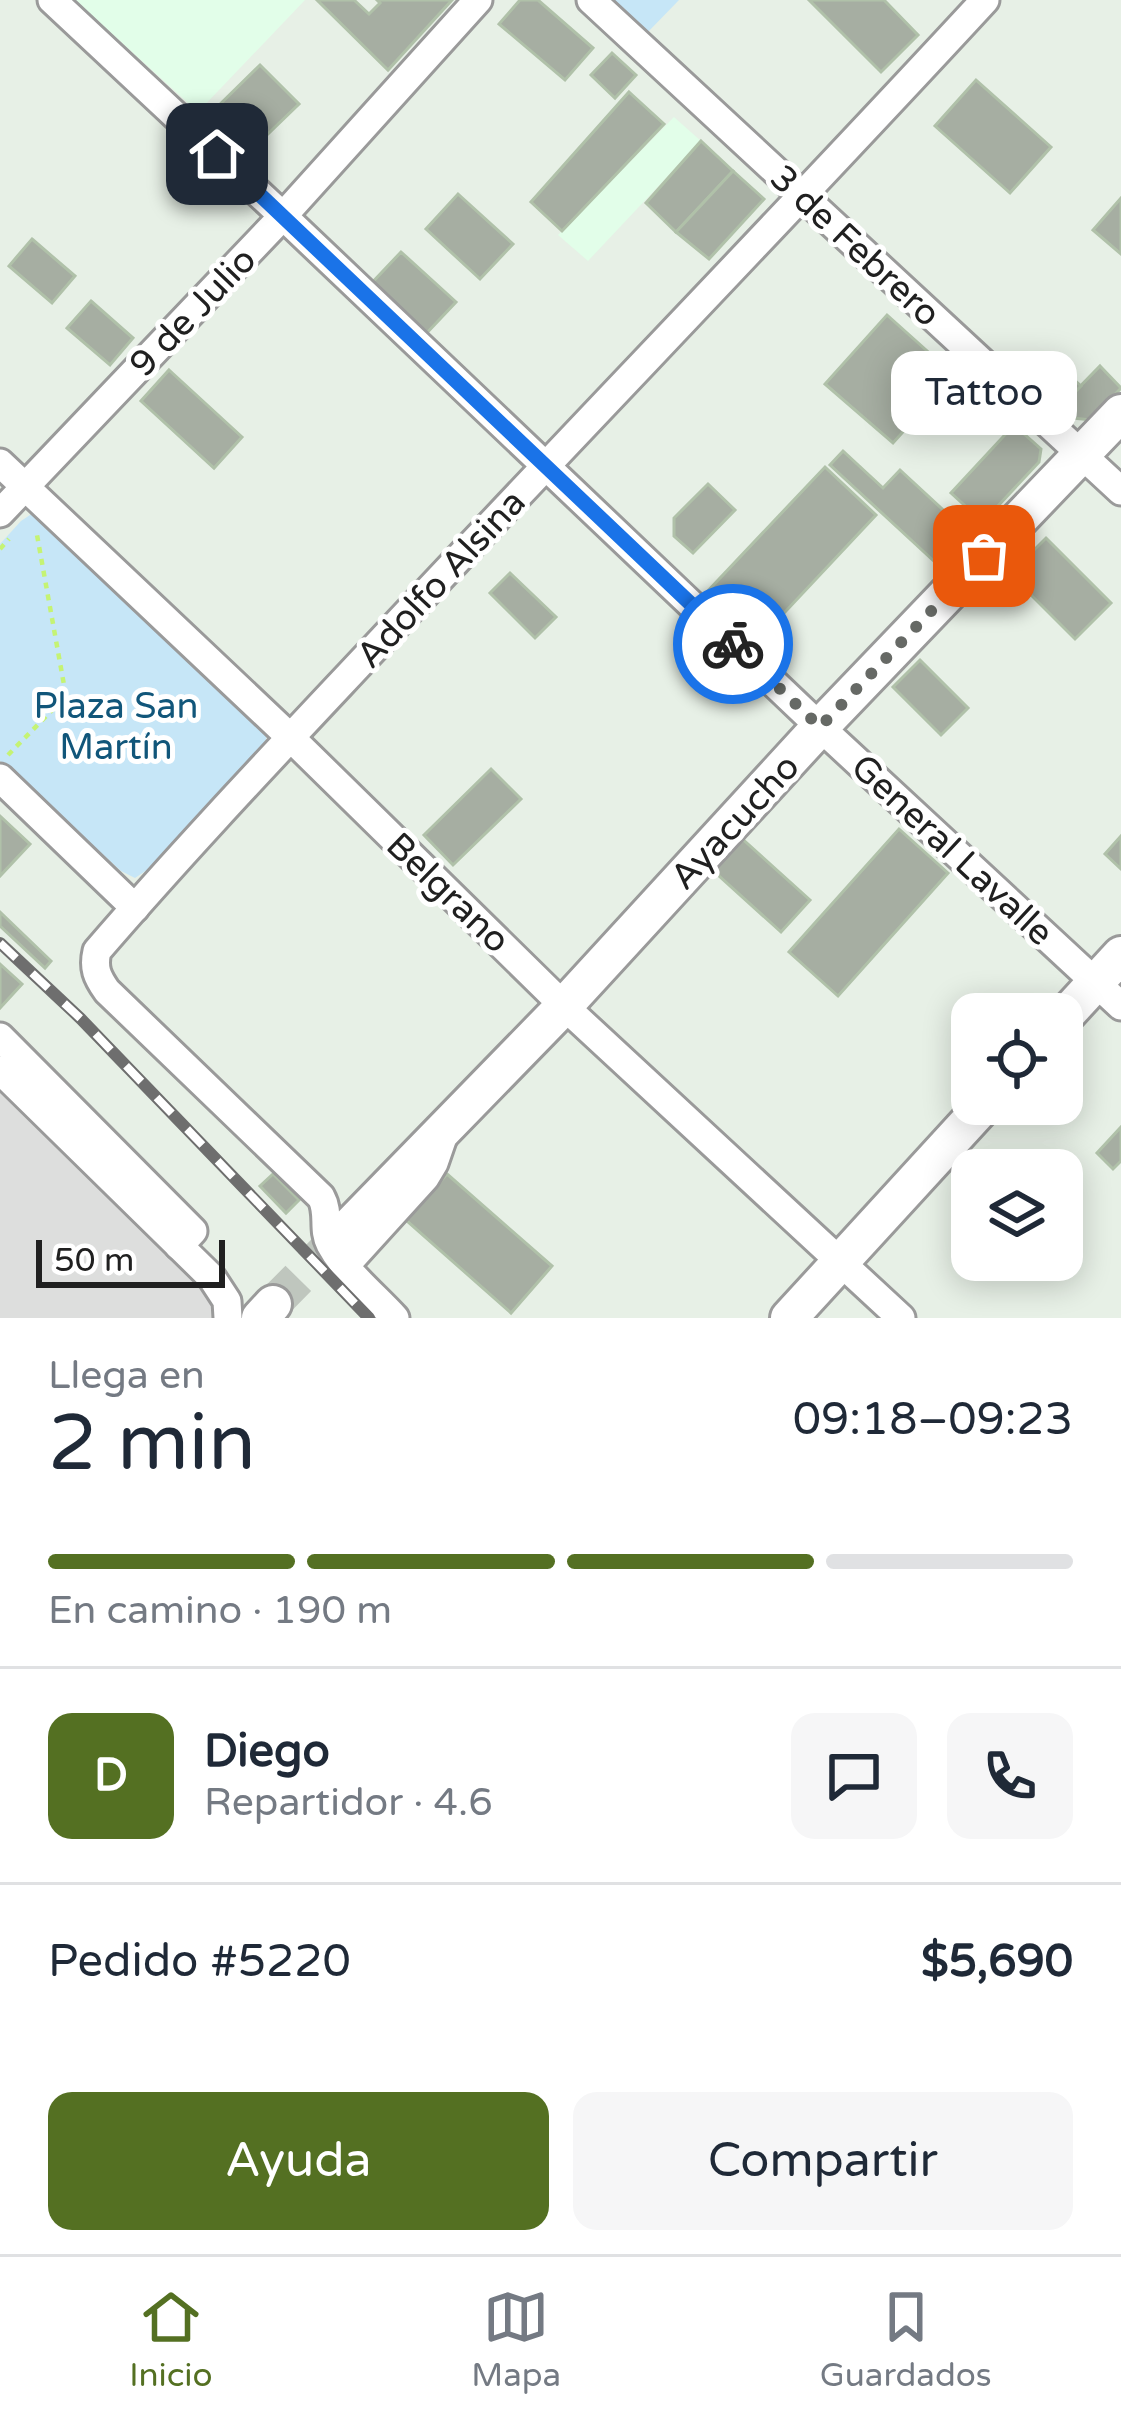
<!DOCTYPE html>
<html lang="es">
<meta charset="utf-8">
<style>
:root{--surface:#fff;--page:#f6f6f7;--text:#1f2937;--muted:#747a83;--line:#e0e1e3;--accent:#547022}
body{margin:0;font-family:"Varela Round",sans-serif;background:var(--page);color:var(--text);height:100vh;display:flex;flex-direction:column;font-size:45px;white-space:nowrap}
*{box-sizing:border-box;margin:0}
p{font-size:39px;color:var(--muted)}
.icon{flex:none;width:66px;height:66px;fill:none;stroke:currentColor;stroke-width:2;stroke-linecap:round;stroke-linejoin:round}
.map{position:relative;height:1318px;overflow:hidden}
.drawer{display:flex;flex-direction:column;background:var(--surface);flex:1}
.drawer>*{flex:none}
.buttons{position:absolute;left:951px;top:993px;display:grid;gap:24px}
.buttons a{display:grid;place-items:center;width:132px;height:132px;border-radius:24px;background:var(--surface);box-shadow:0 6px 30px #0003;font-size:60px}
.scale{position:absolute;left:36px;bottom:30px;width:189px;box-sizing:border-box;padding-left:12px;border:6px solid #202020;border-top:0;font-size:33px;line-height:42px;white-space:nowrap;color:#202020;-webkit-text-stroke:9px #fff;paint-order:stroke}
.pin{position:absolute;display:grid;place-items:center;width:102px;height:102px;color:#fff;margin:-51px;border-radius:24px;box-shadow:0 6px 18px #0006}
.courier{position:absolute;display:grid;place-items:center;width:120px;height:120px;margin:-60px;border:9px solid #1a73e8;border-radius:50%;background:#fff;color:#222;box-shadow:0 3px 15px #0007}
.bubble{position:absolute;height:84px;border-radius:24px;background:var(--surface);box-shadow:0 6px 30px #0003;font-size:39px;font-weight:600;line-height:84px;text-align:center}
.summary em{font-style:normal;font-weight:600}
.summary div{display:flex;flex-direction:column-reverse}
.summary{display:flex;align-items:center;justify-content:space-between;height:204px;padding:0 48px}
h1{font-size:78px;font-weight:600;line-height:90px}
.bar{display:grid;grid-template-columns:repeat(4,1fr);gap:18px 12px;align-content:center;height:144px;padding:0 48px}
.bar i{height:15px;border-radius:9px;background:var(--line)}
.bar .selected{background:var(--accent)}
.bar p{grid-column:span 4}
.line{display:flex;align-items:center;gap:30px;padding:0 48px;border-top:3px solid var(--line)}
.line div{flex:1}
.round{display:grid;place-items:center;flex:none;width:126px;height:126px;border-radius:24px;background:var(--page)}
.cta{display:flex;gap:24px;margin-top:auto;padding:24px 48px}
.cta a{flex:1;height:138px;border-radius:24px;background:var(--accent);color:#fff;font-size:48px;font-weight:600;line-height:138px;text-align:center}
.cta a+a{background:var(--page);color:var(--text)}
.tab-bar{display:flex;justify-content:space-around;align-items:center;height:168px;border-top:3px solid var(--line);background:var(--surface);font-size:33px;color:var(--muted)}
.tab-bar a{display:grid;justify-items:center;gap:6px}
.tab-bar .selected{color:var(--accent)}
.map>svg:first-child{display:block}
.residential{fill:#dddedd}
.education{fill:#e2fee9}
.park{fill:#c6e6f7}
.building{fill:#a6aea2;stroke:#b0c1a9;stroke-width:3}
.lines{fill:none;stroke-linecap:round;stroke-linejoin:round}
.tertiary-tunnel{stroke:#bfc6be;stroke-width:36;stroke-dasharray:36 18;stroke-linecap:butt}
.minor-casing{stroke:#9a9a9a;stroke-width:33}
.tertiary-casing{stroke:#9a9a9a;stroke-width:42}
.path{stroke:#c5f374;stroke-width:4.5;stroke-dasharray:6 6;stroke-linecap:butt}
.minor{stroke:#fff;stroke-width:27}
.tertiary{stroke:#fff;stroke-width:36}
.rail-casing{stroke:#6e6e6e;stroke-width:12}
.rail{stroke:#fff;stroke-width:8;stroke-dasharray:22;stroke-linecap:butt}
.done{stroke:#666965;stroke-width:12;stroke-dasharray:0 21.6}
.route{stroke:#1a73e8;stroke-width:15}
.labels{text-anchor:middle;stroke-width:10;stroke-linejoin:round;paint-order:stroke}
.street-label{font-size:36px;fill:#202020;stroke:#fff}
.park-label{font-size:36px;fill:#11567a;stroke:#fff}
</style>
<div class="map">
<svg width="1121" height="1318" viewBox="0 0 1121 1318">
<rect width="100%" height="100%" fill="#e7f0e6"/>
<polygon class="residential" points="0,1092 207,1289 214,1318 0,1318"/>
<g class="education">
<polygon points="75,0 305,0 198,112"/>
<polygon points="674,117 701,141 588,261 558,235"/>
</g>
<g class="park">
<polygon points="607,0 679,0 645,35"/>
<polygon points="33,513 46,519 269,730 265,742 147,870 135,878 121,871 0,761 0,544 21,521"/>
</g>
<g class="building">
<polygon points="317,0 354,0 369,14 380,3 377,0 452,0 388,70"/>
<polygon points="520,0 538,0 593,48 565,80 499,24"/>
<polygon points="809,0 884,0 918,35 881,72"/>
<polygon points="612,53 636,75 615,98 591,75"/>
<polygon points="260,65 299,104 245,156 207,117"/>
<polygon points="976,80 1051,147 1010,193 935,126"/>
<polygon points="629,92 664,124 562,231 531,202"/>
<polygon points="701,141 733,171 676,232 646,203"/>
<polygon points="733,171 764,199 709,259 676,232"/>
<polygon points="458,194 513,244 480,279 426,229"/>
<polygon points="1121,198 1121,254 1093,230"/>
<polygon points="32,239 75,276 52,303 9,266"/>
<polygon points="401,252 456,302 423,337 368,287"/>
<polygon points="91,301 133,338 110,365 67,328"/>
<polygon points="887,315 954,375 893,443 825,384"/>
<polygon points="1100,366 1121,388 1091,420 1073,418 1061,406"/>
<polygon points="169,370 242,437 214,468 141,401"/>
<polygon points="1069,375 1081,386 1061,406 1049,394"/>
<polygon points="1014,425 1041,449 1039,462 983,522 951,493"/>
<polygon points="843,451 883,488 900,470 967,532 937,564 830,465"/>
<polygon points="825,467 876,515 771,627 736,595 722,610 705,594"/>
<polygon points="708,484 735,510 693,553 674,536 674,518"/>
<polygon points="1046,538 1111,603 1075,639 1010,574"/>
<polygon points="510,573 556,617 535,638 490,593"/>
<polygon points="920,660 968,708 941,735 893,687"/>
<polygon points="491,769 521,799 453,865 424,835"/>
<polygon points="0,816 30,844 0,876"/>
<polygon points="899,829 948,873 838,996 789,952"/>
<polygon points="738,835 810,900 781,932 708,866"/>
<polygon points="1121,836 1121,869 1105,854"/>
<polygon points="0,912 51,961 45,968 0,926"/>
<polygon points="0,964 22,984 0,1008"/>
<polygon points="1121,1127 1121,1161 1113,1169 1097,1153"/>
<polygon points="273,1174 299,1200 286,1213 260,1186"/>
<polygon points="447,1174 552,1266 511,1313 406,1220"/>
</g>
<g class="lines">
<polyline class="tertiary-tunnel" points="273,1304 344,1232"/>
<defs>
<g id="minor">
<polyline points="52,0 283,216 820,727 1121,1006"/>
<polyline points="591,0 1121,491"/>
<polyline points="0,463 291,738 564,1006 901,1318"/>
<polyline points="0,513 283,216 478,0"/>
<polyline points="0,778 135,908"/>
<polyline points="0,1037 193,1231 179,1246"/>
<polyline points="0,1070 212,1278 227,1301 228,1318"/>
<polyline points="345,1266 425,1178 434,1163 443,1137"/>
<path d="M395 1318C374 1295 345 1272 330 1244 322 1229 330 1213 321 1197L107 991C97 977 93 968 97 951 184 850 276 753 367 656 572 436 781 221 985 0"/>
</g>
<g id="tertiary">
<polyline points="1062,1019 1121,955"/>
<polyline points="344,1232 564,1006 820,727 1121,413"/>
<polyline points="260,1318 273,1304"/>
<polyline points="789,1318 985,1104"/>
</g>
</defs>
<use href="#minor" class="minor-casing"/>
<use href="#tertiary" class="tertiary-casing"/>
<g class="path">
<polyline points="0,549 9,539"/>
<polyline points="8,755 66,696 37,535"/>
</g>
<use href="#minor" class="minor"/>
<use href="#tertiary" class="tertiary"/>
<defs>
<polyline id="rail" points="0,943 81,1019 369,1318"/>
</defs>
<use href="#rail" class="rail-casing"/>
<use href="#rail" class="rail"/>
</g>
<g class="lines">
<polyline class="done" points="733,644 820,727 984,556"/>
<polyline class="route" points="217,154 733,644"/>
</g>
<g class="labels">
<g class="street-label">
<text transform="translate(856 245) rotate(43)" y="13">3 de Febrero</text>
<text transform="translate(192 311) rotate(-46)" y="13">9 de Julio</text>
<text transform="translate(440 578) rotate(-47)" y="13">Adolfo Alsina</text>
<text transform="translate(734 821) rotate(-47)" y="13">Ayacucho</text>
<text transform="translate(953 849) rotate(43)" y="13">General Lavalle</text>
<text transform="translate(449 892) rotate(44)" y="13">Belgrano</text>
</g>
<g class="park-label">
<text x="116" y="718">Plaza San<tspan x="116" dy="41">Martín</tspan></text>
</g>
</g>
</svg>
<div class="buttons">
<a><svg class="icon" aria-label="locate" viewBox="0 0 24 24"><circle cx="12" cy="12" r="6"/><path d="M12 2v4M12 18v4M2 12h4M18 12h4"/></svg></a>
<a><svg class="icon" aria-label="layers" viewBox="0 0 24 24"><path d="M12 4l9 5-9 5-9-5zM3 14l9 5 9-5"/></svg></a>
</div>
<div class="scale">50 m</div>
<div class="pin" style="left:984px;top:556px;background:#ea580c"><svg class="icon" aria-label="bag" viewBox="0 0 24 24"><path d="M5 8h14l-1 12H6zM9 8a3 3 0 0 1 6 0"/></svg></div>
<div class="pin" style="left:217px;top:154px;background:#1f2937"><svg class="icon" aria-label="home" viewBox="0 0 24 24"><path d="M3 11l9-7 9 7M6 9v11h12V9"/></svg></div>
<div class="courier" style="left:733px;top:644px"><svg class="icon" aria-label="bike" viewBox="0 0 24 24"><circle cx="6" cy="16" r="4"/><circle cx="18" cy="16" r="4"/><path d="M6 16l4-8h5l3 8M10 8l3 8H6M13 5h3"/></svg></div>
<div class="bubble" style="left:891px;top:351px;width:186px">Tattoo</div>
</div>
<section class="drawer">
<div class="summary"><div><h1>2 min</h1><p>Llega en</p></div><em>09:18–09:23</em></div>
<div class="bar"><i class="selected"></i><i class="selected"></i><i class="selected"></i><i></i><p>En camino · 190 m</p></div>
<div class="line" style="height:216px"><b class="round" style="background:var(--accent);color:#fff">D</b><div><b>Diego</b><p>Repartidor · 4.6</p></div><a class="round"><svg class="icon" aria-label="chat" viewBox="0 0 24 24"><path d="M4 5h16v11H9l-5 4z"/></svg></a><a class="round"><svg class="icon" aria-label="phone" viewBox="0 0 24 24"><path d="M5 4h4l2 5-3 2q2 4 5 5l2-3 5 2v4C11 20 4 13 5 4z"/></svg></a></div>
<div class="line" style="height:156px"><div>Pedido #5220</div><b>$5,690</b></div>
<div class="cta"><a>Ayuda</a><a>Compartir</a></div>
</section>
<nav class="tab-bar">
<a class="selected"><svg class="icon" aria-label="home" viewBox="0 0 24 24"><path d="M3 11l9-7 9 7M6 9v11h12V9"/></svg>Inicio</a>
<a><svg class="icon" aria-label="map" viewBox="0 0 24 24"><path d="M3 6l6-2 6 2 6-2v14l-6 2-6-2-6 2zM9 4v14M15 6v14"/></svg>Mapa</a>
<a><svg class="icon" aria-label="saved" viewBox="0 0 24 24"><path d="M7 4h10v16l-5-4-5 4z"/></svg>Guardados</a>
</nav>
